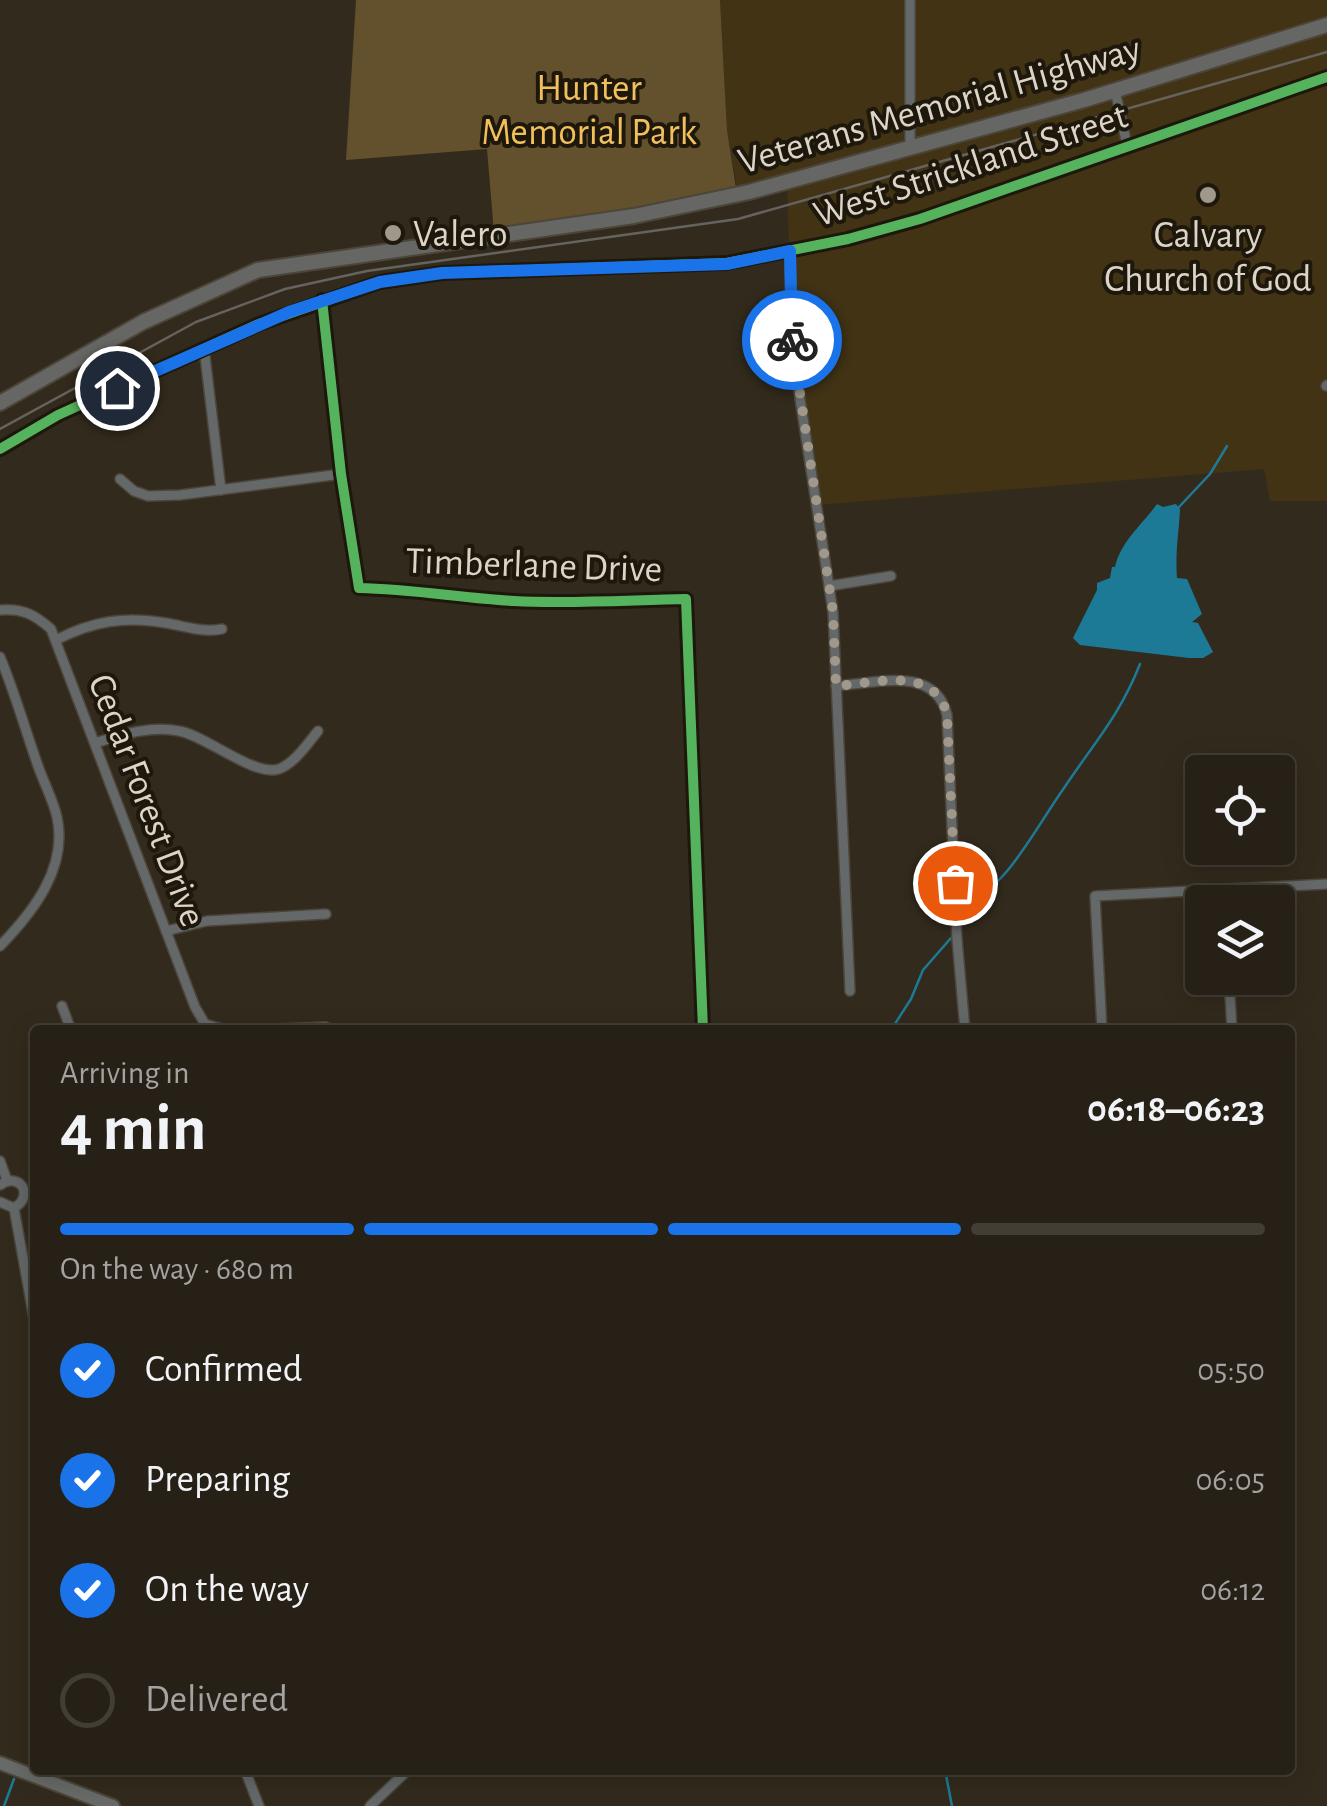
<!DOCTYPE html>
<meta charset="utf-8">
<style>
:root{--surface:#262016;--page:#2e281f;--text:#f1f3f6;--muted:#a4a3a1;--line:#423e35;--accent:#1a73e8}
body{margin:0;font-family:"Alegreya Sans",sans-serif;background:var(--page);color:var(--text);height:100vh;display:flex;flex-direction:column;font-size:38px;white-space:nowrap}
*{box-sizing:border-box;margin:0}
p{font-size:32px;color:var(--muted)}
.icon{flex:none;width:55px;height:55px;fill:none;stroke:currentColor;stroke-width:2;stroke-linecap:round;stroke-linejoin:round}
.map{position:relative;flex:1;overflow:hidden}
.side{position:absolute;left:30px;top:1025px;width:1265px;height:750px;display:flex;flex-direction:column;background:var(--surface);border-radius:10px;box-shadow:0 5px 25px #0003,0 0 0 2px var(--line)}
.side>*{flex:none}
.tools{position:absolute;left:1185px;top:755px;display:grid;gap:20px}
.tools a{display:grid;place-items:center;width:110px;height:110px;border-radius:10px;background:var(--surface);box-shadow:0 5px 25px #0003,0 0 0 2px var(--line);font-size:50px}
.pin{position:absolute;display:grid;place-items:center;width:85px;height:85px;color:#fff;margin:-42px;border:5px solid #fff;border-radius:50%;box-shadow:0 2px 10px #0007}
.courier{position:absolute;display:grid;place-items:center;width:100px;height:100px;margin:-50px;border:8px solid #1a73e8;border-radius:50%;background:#fff;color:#222;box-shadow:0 2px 12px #0007}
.head em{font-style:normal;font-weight:700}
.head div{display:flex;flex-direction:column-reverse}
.head{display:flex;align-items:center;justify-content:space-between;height:170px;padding:0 30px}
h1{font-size:65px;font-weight:700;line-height:75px}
.bar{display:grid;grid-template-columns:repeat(4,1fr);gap:15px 10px;align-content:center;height:120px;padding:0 30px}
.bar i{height:12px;border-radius:8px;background:var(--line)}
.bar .selected{background:var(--accent)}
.bar p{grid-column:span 4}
ol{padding:0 30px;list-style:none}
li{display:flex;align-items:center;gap:30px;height:110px}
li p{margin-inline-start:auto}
li .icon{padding:10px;border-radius:50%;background:var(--accent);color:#fff;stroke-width:4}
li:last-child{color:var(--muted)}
li i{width:55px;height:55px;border:5px solid var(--line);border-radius:50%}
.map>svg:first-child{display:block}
.built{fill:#423315}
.green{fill:#63502c}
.water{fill:#1d7a97}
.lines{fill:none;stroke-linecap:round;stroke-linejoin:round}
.stream{stroke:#1d7a97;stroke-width:2.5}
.street-casing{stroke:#4c453a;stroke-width:12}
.secondary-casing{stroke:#4c453a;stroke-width:16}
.primary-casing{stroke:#4c453a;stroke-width:18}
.street{stroke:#656869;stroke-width:9}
.secondary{stroke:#686a68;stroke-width:12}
.primary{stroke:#666764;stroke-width:14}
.rail{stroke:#65635e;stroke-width:2.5}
.cycleway-casing{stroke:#1d170c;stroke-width:16}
.cycleway{stroke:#56b35d;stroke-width:10}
.done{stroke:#a0998b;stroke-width:10;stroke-dasharray:0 18}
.route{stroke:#1a73e8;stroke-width:12}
.poi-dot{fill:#a0998b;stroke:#1d170c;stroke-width:4}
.labels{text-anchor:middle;stroke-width:8;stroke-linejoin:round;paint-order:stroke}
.park-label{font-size:38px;fill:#f1c05b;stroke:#1d170c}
.street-label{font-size:38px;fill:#dcd4c6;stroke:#1d170c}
.poi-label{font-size:38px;fill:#dcd4c6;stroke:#1d170c;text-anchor:start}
</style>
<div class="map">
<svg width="1327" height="1806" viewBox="0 0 1327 1806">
<rect width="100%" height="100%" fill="#322b1d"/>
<polygon class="built" points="720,0 1327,0 1327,501 1270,501 1264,469 817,505 792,347 787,183 738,194 727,130"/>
<polygon class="green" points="356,0 720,0 727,130 737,195 494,233 487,149 346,160"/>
<path class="water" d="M1157 504 1163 507 1176 504 1180 509C1179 532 1175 552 1177 578L1187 579 1202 614 1192 622 1198 623 1213 652 1203 658H1189L1080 645 1073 638 1097 590V583L1110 578 1112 567H1115C1121 541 1142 525 1157 504Z"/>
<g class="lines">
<g class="stream">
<polyline points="1179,507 1210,474 1227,446"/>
<path d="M962 921C974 901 993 888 1008 870 1029 844 1045 815 1064 788 1094 743 1120 715 1140 664"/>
<polyline points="891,1030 911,999 923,970 951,938"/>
<polyline points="945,1770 952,1806"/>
<polyline points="4,1806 14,1779"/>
</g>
<defs>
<g id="street">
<polyline points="1115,90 1127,145"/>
<polyline points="910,149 910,0"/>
<polyline points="790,251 792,347 833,612 850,991"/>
<path d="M322 300 341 474 359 588C412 589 462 598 514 601 571 604 629 600 686 599L703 1030"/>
<polyline points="204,348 221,490"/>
<polyline points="1326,386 1327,385"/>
<polyline points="0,449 58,415 259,324 380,282 443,273 727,263 848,239 920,219 1327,77"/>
<polyline points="120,479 134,491 148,496 180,495 341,474"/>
<polyline points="829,586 891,576"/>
<path d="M0 610C23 608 35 615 51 629L195 1007 205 1024 226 1030"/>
<path d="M56 640C93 621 124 616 166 623 185 626 203 633 222 629"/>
<path d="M0 657C15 693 25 729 38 766 44 783 53 800 57 817 68 868 33 912 0 946"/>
<path d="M836 686C876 683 935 665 947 715L957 939 965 1030"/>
<path d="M95 743C121 735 151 725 179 731 207 736 254 777 279 769 295 763 308 743 318 731"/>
<polyline points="166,931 207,921 326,914"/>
<polyline points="1229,978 1232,1030"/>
<polyline points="62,1006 71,1030"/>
<polyline points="256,1030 326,1027"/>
<polyline points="1102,1030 1095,896 1327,884"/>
<polyline points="0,1161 7,1180"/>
<path d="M0 1185C20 1171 35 1196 14 1208L0 1202"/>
<polyline points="14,1208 35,1325"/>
<polyline points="245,1770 259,1806"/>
<polyline points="370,1806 408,1770"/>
</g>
<polyline id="secondary" points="0,1763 113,1806"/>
<polyline id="primary" points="0,403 143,322 258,270 634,216 749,192 1084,100 1327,25"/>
</defs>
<use href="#street" class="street-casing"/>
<use href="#secondary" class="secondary-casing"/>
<use href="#primary" class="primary-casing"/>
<use href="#street" class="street"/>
<use href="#secondary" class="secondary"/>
<use href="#primary" class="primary"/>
<polyline class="rail" points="0,429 196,322 285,289 367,271 738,219 1327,52"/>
<defs>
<g id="cycleway">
<path d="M322 300 341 474 359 588C412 589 462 598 514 601 571 604 629 600 686 599L703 1030"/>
<polyline points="0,449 58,415 259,324 380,282 443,273 727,263 848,239 920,219 1327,77"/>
</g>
</defs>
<use href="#cycleway" class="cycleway-casing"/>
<use href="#cycleway" class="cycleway"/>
</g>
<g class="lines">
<path class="done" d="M792 340 833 612 836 686C876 683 935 665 947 715L955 883"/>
<polyline class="route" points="117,388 289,312 380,282 442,273 727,264 790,251 792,340"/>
</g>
<g class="poi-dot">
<circle cx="1208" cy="195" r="10"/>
<circle cx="393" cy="233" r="10"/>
</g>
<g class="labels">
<g class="park-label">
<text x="589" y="100">Hunter<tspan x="589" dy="44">Memorial Park</tspan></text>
</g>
<g class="street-label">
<text transform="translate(939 104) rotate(-16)" y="13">Veterans Memorial Highway</text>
<text transform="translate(970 164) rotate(-18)" y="13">West Strickland Street</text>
<text transform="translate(534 564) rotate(2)" y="13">Timberlane Drive</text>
<text transform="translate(148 800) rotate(69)" y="13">Cedar Forest Drive</text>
</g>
<g class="poi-label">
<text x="413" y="246">Valero</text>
<text x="1208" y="247" text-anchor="middle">Calvary<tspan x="1208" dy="44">Church of God</tspan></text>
</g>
</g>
</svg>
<div class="tools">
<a><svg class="icon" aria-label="locate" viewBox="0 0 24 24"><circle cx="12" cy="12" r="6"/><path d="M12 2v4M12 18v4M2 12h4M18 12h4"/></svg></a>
<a><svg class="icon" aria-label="layers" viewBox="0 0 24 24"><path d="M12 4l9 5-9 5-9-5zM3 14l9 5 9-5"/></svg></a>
</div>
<div class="pin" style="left:955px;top:883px;background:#ea580c"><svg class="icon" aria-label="bag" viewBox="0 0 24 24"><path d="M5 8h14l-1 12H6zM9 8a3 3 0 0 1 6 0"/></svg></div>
<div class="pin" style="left:117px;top:388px;background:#1f2937"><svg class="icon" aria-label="home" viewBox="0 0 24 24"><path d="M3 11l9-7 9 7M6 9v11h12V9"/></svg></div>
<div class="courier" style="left:792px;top:340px"><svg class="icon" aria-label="bike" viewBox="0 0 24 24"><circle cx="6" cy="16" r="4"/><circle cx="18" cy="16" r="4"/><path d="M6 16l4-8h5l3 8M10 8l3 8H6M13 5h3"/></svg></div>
<section class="side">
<div class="head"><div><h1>4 min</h1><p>Arriving in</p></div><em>06:18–06:23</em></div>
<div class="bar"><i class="selected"></i><i class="selected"></i><i class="selected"></i><i></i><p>On the way · 680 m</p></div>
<ol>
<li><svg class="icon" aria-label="check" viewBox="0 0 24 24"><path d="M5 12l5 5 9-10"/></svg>Confirmed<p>05:50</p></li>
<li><svg class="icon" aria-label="check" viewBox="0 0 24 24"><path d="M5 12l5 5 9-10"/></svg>Preparing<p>06:05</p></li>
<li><svg class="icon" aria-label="check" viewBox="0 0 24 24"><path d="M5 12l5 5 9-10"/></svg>On the way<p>06:12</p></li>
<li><i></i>Delivered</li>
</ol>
</section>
</div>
